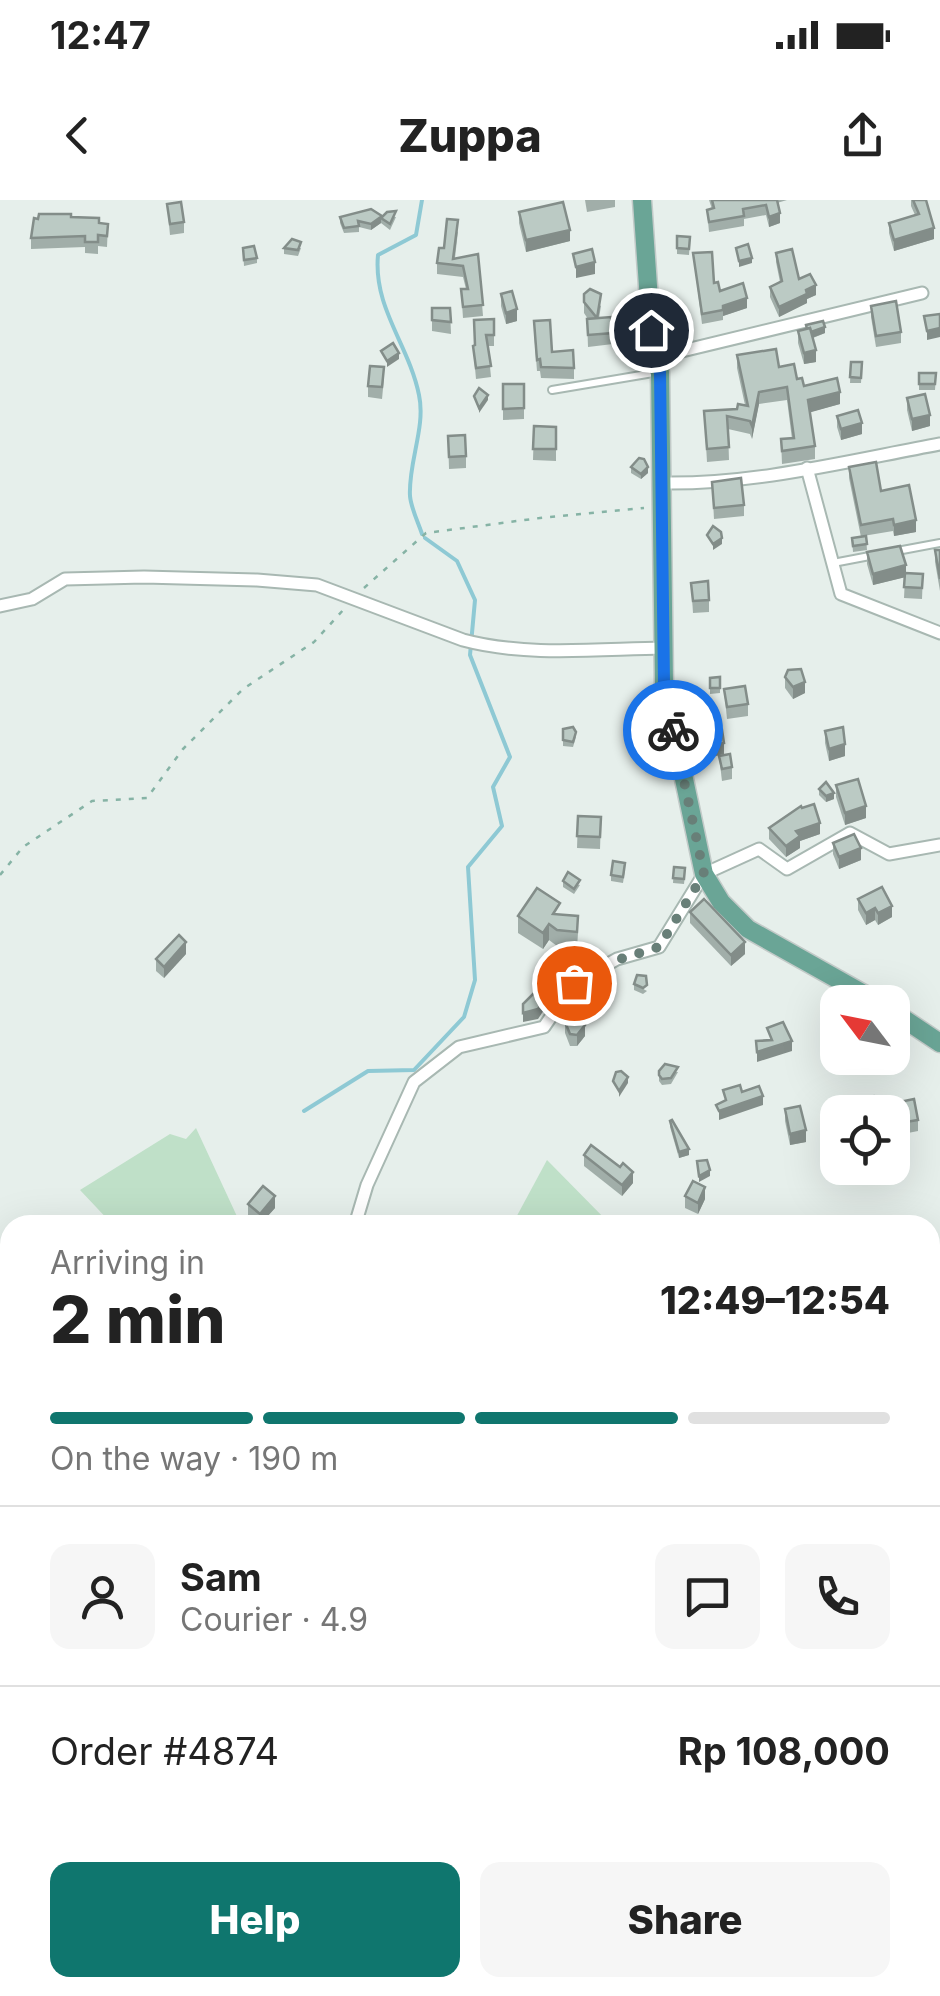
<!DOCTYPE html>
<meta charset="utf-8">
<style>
:root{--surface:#fff;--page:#f6f6f6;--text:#222;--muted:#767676;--line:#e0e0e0;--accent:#0f766e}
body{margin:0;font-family:Inter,sans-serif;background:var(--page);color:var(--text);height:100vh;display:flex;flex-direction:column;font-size:38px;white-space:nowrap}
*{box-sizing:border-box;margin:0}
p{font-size:32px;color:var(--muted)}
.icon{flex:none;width:55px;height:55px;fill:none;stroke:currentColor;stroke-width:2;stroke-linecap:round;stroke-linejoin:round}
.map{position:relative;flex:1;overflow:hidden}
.drawer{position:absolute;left:0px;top:1015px;width:940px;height:782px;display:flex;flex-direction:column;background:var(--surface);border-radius:30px 30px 0 0;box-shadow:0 10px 40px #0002}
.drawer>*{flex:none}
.needle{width:65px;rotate:302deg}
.fabs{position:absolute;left:820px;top:785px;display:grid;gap:20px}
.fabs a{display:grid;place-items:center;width:90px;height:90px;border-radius:20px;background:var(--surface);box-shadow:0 10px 40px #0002;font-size:50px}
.pin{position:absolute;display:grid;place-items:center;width:85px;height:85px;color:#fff;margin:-42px;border:5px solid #fff;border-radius:50%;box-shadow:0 2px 10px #0007}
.courier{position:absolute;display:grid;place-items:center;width:100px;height:100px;margin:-50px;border:8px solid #1a73e8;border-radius:50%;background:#fff;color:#222;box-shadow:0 2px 12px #0007}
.overview em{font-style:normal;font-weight:800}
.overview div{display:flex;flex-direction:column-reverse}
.overview{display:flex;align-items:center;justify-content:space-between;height:170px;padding:0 50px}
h1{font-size:65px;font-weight:800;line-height:75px}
.bar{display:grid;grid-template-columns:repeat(4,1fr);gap:15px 10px;align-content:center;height:120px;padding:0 50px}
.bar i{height:12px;border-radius:8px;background:var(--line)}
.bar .active{background:var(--accent)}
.bar p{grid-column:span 4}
.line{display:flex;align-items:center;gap:25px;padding:0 50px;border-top:2px solid var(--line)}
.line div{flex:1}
.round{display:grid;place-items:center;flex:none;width:105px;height:105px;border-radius:20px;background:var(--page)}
.action{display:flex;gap:20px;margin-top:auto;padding:20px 50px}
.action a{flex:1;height:115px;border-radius:20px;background:var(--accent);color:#fff;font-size:40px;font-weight:800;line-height:115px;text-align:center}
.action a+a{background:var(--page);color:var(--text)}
.status{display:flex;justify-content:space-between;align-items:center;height:70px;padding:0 50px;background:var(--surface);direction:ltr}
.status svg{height:28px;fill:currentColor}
header{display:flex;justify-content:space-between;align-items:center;height:130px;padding:0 50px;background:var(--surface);font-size:45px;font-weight:800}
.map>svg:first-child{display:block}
.green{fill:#bfe0c8}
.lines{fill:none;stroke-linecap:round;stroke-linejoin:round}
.stream{stroke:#8ec9d4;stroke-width:4}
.lane-casing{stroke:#a8b8b2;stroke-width:10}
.street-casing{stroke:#a8b8b2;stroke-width:15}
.primary-casing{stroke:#c2cac8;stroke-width:21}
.path{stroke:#86b3a5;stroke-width:2.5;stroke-dasharray:5 8;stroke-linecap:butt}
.lane{stroke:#fff;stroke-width:6}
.street{stroke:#fff;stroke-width:11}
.primary{stroke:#6aa596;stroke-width:18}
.wall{fill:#a1aea9}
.shaded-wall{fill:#838d89}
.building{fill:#bbcac4;stroke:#838d89;stroke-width:2.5}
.done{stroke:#687f78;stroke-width:10;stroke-dasharray:0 18}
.route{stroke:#1a73e8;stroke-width:12}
</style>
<div class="status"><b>12:47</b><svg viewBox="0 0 49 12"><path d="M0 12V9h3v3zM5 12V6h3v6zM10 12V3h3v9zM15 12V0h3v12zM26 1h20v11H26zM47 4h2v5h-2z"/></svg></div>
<header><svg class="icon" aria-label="back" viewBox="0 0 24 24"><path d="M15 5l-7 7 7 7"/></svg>Zuppa<svg class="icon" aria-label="share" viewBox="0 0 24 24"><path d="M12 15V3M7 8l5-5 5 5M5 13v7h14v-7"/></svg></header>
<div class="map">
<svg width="940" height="1796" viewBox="0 0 940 1796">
<rect width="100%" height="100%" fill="#e6efeb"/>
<g class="green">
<polygon points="196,928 241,1025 113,1025 80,990 170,934 186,939"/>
<polygon points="547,960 611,1025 512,1025"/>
<polygon points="10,1145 10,1374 0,1389 0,1159"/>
</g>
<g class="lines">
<g class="stream">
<path d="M422 334C418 322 411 308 410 296 408 263 426 227 419 195 409 145 373 108 378 55L416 35 422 0"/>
<polyline points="304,911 368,871 414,870 464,817 475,780 468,667 502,626 493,587 510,557 470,455 475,400 457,361 425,338"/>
</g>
<defs>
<g id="lane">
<polyline points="552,190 659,172"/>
<polyline points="897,351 940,343"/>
<polyline points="833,363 875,355"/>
</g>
<g id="street">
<polyline points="653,158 922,93"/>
<polyline points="807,268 841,394 940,433"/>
<path d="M660 283C754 285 848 261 940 244"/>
<path d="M0 406 32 399 65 379 144 377 257 380 317 385 463 440C526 457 598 449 663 448"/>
<polyline points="355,1025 367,985 414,882 459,847 544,827 574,783 617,759 659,747 704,674 759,649 787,669 850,633 889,654 940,645"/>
<polyline points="33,1796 39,1788"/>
</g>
<g id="primary">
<polyline points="642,0 653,158 660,172 664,484 704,674 721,702 748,729 878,802"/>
<polyline points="892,811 940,843"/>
</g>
</defs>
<use href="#lane" class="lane-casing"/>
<use href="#street" class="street-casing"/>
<use href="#primary" class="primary-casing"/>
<g class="path">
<polyline points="364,388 426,333 540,318 644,308"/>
<polyline points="0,675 23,647 92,601 147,598 183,549 243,489 314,442 345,408"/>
<polyline points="930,1432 940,1434"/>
</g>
<use href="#lane" class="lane"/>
<use href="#street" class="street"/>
<use href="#primary" class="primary"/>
</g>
<g class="wall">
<polygon points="585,0 615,0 615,7 587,12"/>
<polygon points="709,0 787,0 777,3 780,23 769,27 766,15 744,19 744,26 709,32 707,10 712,9"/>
<polygon points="911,0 926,0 934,39 894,51 889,33 889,23 915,15 911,6"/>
<polygon points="167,4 184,22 184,33 170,35"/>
<polygon points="519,12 570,41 526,52 519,23"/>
<polygon points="382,16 396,17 390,30 381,23 371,30 359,27 359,32 344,33 340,23 340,17"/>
<polygon points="71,17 99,23 108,24 107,47 98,46 98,54 85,53 85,47 31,49 31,38"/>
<polygon points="458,31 455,58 478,54 483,116 463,118 461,89 466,89 463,77 437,74 437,63 444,48"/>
<polygon points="677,36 690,37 689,55 677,54"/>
<polygon points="243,48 257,58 257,63 244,66"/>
<polygon points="284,48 301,48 298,56 284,54"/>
<polygon points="693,53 720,91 747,108 723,116 723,120 702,124"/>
<polygon points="776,53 799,79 816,95 807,99 807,103 779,117 770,97 770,87 780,82 776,62"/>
<polygon points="501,94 517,121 506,124 501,106"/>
<polygon points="584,94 601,106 599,118 613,133 613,144 588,147 587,119 588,119 584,113"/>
<polygon points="871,106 901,132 901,143 876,147 871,117"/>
<polygon points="432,108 450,108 451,134 432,131"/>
<polygon points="494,119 494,146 488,146 491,177 476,179 473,146 475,145"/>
<polygon points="806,125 825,133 813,138 816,162 804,164 798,143 798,131 806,129"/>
<polygon points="534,132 552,152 574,168 574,179 541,178 540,171 537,171"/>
<polygon points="737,155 779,167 804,186 840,204 810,212 815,246 815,259 782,264 781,239 792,239 787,200 759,204 752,239 750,234 728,229 729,260 707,262 704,211 737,209 745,205 737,168"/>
<polygon points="851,162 862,162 861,183 850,183"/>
<polygon points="919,173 936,173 935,190 919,190"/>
<polygon points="384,178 382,199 368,197 368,186"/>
<polygon points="503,184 524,184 524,219 503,220"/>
<polygon points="907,198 930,226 912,231 907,210"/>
<polygon points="837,216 862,234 841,240 837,227"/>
<polygon points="534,226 556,227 556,261 533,260"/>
<polygon points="448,236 466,256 466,268 449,269"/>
<polygon points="631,267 648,273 641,279 631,273"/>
<polygon points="849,267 881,291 916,332 894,336 893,331 863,336 866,336 867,350 853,352 852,338 861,337 849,278"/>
<polygon points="712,282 744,305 744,316 714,319"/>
<polygon points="935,350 940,350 940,391 935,362"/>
<polygon points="867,352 906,373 923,374 922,399 904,398 905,377 873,385 867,364"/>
<polygon points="691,383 709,400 709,412 693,413"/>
<polygon points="720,477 720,493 710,494 710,478"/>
<polygon points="785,477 805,493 793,499 785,488"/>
<polygon points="724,489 748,504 748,516 727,519"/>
<polygon points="563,529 576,537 573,547 563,546"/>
<polygon points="825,531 845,556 829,561 825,543"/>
<polygon points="719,556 732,567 732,579 722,581"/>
<polygon points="836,585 866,618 845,625 836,597"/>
<polygon points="819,589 834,599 826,602 819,595"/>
<polygon points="578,616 601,617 600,649 577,648"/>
<polygon points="769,628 820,634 800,641 800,648 786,657 769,639"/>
<polygon points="833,643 861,660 839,669 833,654"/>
<polygon points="674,667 685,674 684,684 673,683"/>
<polygon points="625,669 623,683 611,681 611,675"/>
<polygon points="563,681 580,685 574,694 563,687"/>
<polygon points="858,699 892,717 878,725 875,720 866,725 858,710"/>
<polygon points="690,712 745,754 731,766 690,723"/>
<polygon points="560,715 578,733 577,748 557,746 549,740 543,749 518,733 518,716"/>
<polygon points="186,754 164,778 156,771 156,759"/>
<polygon points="634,784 647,791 643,794 634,790"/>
<polygon points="565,822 585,836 577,846 570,846 565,833"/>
<polygon points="659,871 678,872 671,884 662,885 659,881"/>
<polygon points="868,898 918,920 918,931 893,936 892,912 863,912 863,907"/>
<polygon points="833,905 838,912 838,935 834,935"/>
<polygon points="785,909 806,942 790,945 785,921"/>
<polygon points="670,921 689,955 679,958 670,927"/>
<polygon points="584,955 633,983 622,996 584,966"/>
<polygon points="685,996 705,999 698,1014 685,1008"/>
<polygon points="248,1004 275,1008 259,1025 248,1016"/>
<polygon points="940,1374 940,1405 930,1395 930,1384"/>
<polygon points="940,1680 940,1742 930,1744 930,1681"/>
<polygon points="893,1788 914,1788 914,1793 911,1796 893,1796"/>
</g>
<g class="shaded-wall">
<polygon points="780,13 780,23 769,27 769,17"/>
<polygon points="381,18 381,23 371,30 371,24"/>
<polygon points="934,28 934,39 894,51 894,40"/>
<polygon points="570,30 570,41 526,52 526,40"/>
<polygon points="752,58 752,63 739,67 739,61"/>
<polygon points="595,62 595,74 576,78 576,67"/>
<polygon points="816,85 816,95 807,99 807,103 779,117 779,107"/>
<polygon points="747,98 747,108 723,116 723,106"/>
<polygon points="517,109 517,121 506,124 506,113"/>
<polygon points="825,127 825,133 809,139 809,133"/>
<polygon points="940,128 940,137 927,140 927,131"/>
<polygon points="816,150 816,162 804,164 804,153"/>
<polygon points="399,153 399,159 387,167 387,161"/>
<polygon points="759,192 759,204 752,239 752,226"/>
<polygon points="840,192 840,204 808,213 808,200"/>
<polygon points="488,195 488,200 479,213 479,208"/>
<polygon points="930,215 930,226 912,231 912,219"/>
<polygon points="862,223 862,234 841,240 841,229"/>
<polygon points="648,267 648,273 641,279 641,274"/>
<polygon points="916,320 916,332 894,336 894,325"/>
<polygon points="722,338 722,344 713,350 713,344"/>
<polygon points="906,365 906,377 873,385 873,374"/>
<polygon points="805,482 805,493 793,499 793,487"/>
<polygon points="724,543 724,554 708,558 708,546"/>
<polygon points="845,544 845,556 829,561 829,549"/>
<polygon points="834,593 834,599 826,602 826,596"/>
<polygon points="866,606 866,618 845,625 845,613"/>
<polygon points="820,623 820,634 800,641 800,648 786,657 786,646 796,631"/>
<polygon points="861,648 861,660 839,669 839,657"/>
<polygon points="892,706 892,717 878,725 878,713"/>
<polygon points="875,708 875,720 866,725 866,713"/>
<polygon points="549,724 549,740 543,749 543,733"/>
<polygon points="186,742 186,754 164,778 164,767"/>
<polygon points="745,742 745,754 731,766 731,755"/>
<polygon points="554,785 554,795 538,819 523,822 523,813"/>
<polygon points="585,825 585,836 577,846 577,835"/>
<polygon points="792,841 792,851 757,862 757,852"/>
<polygon points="628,877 628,883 619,897 619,891"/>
<polygon points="763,896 763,905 719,920 719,911"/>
<polygon points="806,930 806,942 790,945 790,934"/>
<polygon points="689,949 689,955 679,958 679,952"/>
<polygon points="710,970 710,976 699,982 699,976"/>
<polygon points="633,972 633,983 622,996 622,985"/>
<polygon points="705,987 705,999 698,1014 698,1003"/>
<polygon points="275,996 275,1008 260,1025 260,1014"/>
<polygon points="909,1788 914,1788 914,1793 911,1796 905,1796"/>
</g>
<g class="building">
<polygon points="712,0 777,0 780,13 769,17 766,5 743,9 744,16 709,22 707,10 714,8"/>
<polygon points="913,0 926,0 934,28 894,40 889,23 919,14"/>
<polygon points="181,2 184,22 170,24 167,4"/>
<polygon points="563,2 570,30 526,40 519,12"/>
<polygon points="371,9 382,16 371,24 358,21 359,26 344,28 340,17"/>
<polygon points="396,11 390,24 381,18 387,12"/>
<polygon points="39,14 71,14 71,17 99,18 99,23 108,24 107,36 98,35 98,42 85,42 85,36 31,38 34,18 38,19"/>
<polygon points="447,19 458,20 453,59 478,54 483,105 463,107 461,89 468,89 463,66 437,63 439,48 444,48"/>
<polygon points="677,36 690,37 689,49 677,48"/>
<polygon points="292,39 301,42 298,50 284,48"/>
<polygon points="748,44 752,58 739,61 736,48"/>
<polygon points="254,46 257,58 244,60 243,48"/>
<polygon points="592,49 595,62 576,67 573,54"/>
<polygon points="792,49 799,79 810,74 816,85 806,90 807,94 779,107 770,87 782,81 776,53"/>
<polygon points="712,52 714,83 718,82 720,91 743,83 747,98 723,106 723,110 702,114 693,53"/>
<polygon points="590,89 601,94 597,118 584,102 584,94"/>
<polygon points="512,91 517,109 506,113 501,94"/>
<polygon points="896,101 901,132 876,136 871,106"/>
<polygon points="432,108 450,108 451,122 432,120"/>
<polygon points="940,114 940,128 927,131 924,116"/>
<polygon points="611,117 613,133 588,135 587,119"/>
<polygon points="494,119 494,135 486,135 491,166 476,168 473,146 475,145 474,120"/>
<polygon points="550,120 552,152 573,150 574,168 541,167 540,159 537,160 534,121"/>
<polygon points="823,121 825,127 811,132 810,128 807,129 806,125"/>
<polygon points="810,128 816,150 804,153 798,131"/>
<polygon points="393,143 399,153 387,161 381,151"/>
<polygon points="776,149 779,167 794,164 797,179 802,178 804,186 837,178 840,192 808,200 815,246 782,251 781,239 794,238 787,187 759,192 752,226 750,221 727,216 729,247 707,249 704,211 737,209 738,204 748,206 737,155"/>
<polygon points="851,162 862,162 861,178 850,177"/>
<polygon points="370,166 384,167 382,187 368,186"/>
<polygon points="919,173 936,173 935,184 919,184"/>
<polygon points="503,184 524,184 524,208 503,209"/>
<polygon points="479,188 488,195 479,208 474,196"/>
<polygon points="925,194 930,215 912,219 907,198"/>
<polygon points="858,210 862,223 841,229 837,216"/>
<polygon points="534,226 556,227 556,249 533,249"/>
<polygon points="465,235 466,256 449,257 448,236"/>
<polygon points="639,258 644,259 648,267 641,274 631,267"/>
<polygon points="876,262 881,291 909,285 916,320 894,325 893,319 861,325 849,267"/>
<polygon points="741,278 744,305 714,308 712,282"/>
<polygon points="713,326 721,332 722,338 713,344 707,335"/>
<polygon points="866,336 867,344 853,346 852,338"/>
<polygon points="900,346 906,365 873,374 867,352"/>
<polygon points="935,350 940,350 940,379"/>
<polygon points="905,373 923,374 922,388 904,387"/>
<polygon points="708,381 709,400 693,401 691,383"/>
<polygon points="801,469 805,482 793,487 785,477 788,470"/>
<polygon points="720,477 720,488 710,488 710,478"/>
<polygon points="745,486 748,504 727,507 724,489"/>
<polygon points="573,527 576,532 573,542 563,540 563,529"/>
<polygon points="843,527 845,544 829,549 825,531"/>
<polygon points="722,530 724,543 708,546 706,533"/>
<polygon points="730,554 732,567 722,569 719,556"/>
<polygon points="858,579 866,606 845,613 836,585"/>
<polygon points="826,582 834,593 826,596 819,589"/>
<polygon points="814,604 820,623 796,631 800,636 786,646 769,628 801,606 802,608"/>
<polygon points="578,616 601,617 600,637 577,636"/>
<polygon points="854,634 861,648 839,657 833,643"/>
<polygon points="613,661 625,663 623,677 611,675"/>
<polygon points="674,667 685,668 684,679 673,678"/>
<polygon points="568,672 580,680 574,689 563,681"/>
<polygon points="882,687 892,706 878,713 875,708 866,713 858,699"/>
<polygon points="537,688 560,703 553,714 578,716 577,732 557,730 549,724 543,733 518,716"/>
<polygon points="704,699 745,742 731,755 690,712"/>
<polygon points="179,735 186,742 164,767 156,759"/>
<polygon points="549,764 553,768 548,780 545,782 539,774 540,765"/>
<polygon points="637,775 646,776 647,785 643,788 634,784"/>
<polygon points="548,779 554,785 538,809 523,813 523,804"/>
<polygon points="576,815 585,825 577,835 570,834 565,822"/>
<polygon points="783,822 792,841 757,852 756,841 772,840 767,828"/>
<polygon points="665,864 678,867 671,878 662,879 659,875 659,871"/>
<polygon points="621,871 628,877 619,891 613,881 616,872"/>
<polygon points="740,885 742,892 759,886 763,896 719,911 716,905 726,900 723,890"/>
<polygon points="874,896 890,905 890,908 872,912 863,907 868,898"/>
<polygon points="914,899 918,920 893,924 890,904"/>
<polygon points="851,904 852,912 838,912 838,923 834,923 833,905"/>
<polygon points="800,906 806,930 790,934 785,909"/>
<polygon points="672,920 689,949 679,952 670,921"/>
<polygon points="591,945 620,967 623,963 633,972 622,985 584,955"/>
<polygon points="707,960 710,970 699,976 697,961"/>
<polygon points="693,981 705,987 698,1003 685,996"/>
<polygon points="263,986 275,996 260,1014 248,1004"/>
<polygon points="940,1374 940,1393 930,1384"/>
<polygon points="940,1680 940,1732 930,1733 930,1681"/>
<polygon points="775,1788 803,1788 805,1790 795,1796 778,1796 773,1789"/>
<polygon points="897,1788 909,1788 905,1793"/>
</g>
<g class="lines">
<polyline class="done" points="574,783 617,760 659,747 704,674 673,530"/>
<polyline class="route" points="651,130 653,158 660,172 664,484 673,530"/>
</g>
</svg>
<div class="fabs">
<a><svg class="needle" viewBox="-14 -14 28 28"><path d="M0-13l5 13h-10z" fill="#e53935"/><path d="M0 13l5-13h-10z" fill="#767676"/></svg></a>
<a><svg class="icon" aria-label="locate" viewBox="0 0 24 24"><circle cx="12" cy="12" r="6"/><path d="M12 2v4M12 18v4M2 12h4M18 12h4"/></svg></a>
</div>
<div class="pin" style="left:574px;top:783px;background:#ea580c"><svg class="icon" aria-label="bag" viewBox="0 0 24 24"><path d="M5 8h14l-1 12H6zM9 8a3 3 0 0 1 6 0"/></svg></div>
<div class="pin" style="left:651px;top:130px;background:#1f2937"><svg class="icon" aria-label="home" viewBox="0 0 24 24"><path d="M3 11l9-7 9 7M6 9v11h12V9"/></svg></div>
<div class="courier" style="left:673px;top:530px"><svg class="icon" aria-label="bike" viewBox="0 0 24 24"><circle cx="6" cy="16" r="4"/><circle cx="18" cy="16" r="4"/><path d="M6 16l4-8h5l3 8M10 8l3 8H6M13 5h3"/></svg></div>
<section class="drawer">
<div class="overview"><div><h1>2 min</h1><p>Arriving in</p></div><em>12:49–12:54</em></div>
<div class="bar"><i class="active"></i><i class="active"></i><i class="active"></i><i></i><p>On the way · 190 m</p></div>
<div class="line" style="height:180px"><a class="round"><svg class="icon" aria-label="person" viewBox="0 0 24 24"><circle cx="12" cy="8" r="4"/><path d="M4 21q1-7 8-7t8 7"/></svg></a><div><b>Sam</b><p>Courier · 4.9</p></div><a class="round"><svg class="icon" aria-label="chat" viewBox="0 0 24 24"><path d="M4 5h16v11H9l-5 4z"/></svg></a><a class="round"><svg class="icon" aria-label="phone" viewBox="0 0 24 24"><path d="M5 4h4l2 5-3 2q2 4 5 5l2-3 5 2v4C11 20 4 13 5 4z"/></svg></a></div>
<div class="line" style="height:130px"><div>Order #4874</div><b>Rp 108,000</b></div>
<div class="action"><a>Help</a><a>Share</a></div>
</section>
</div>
